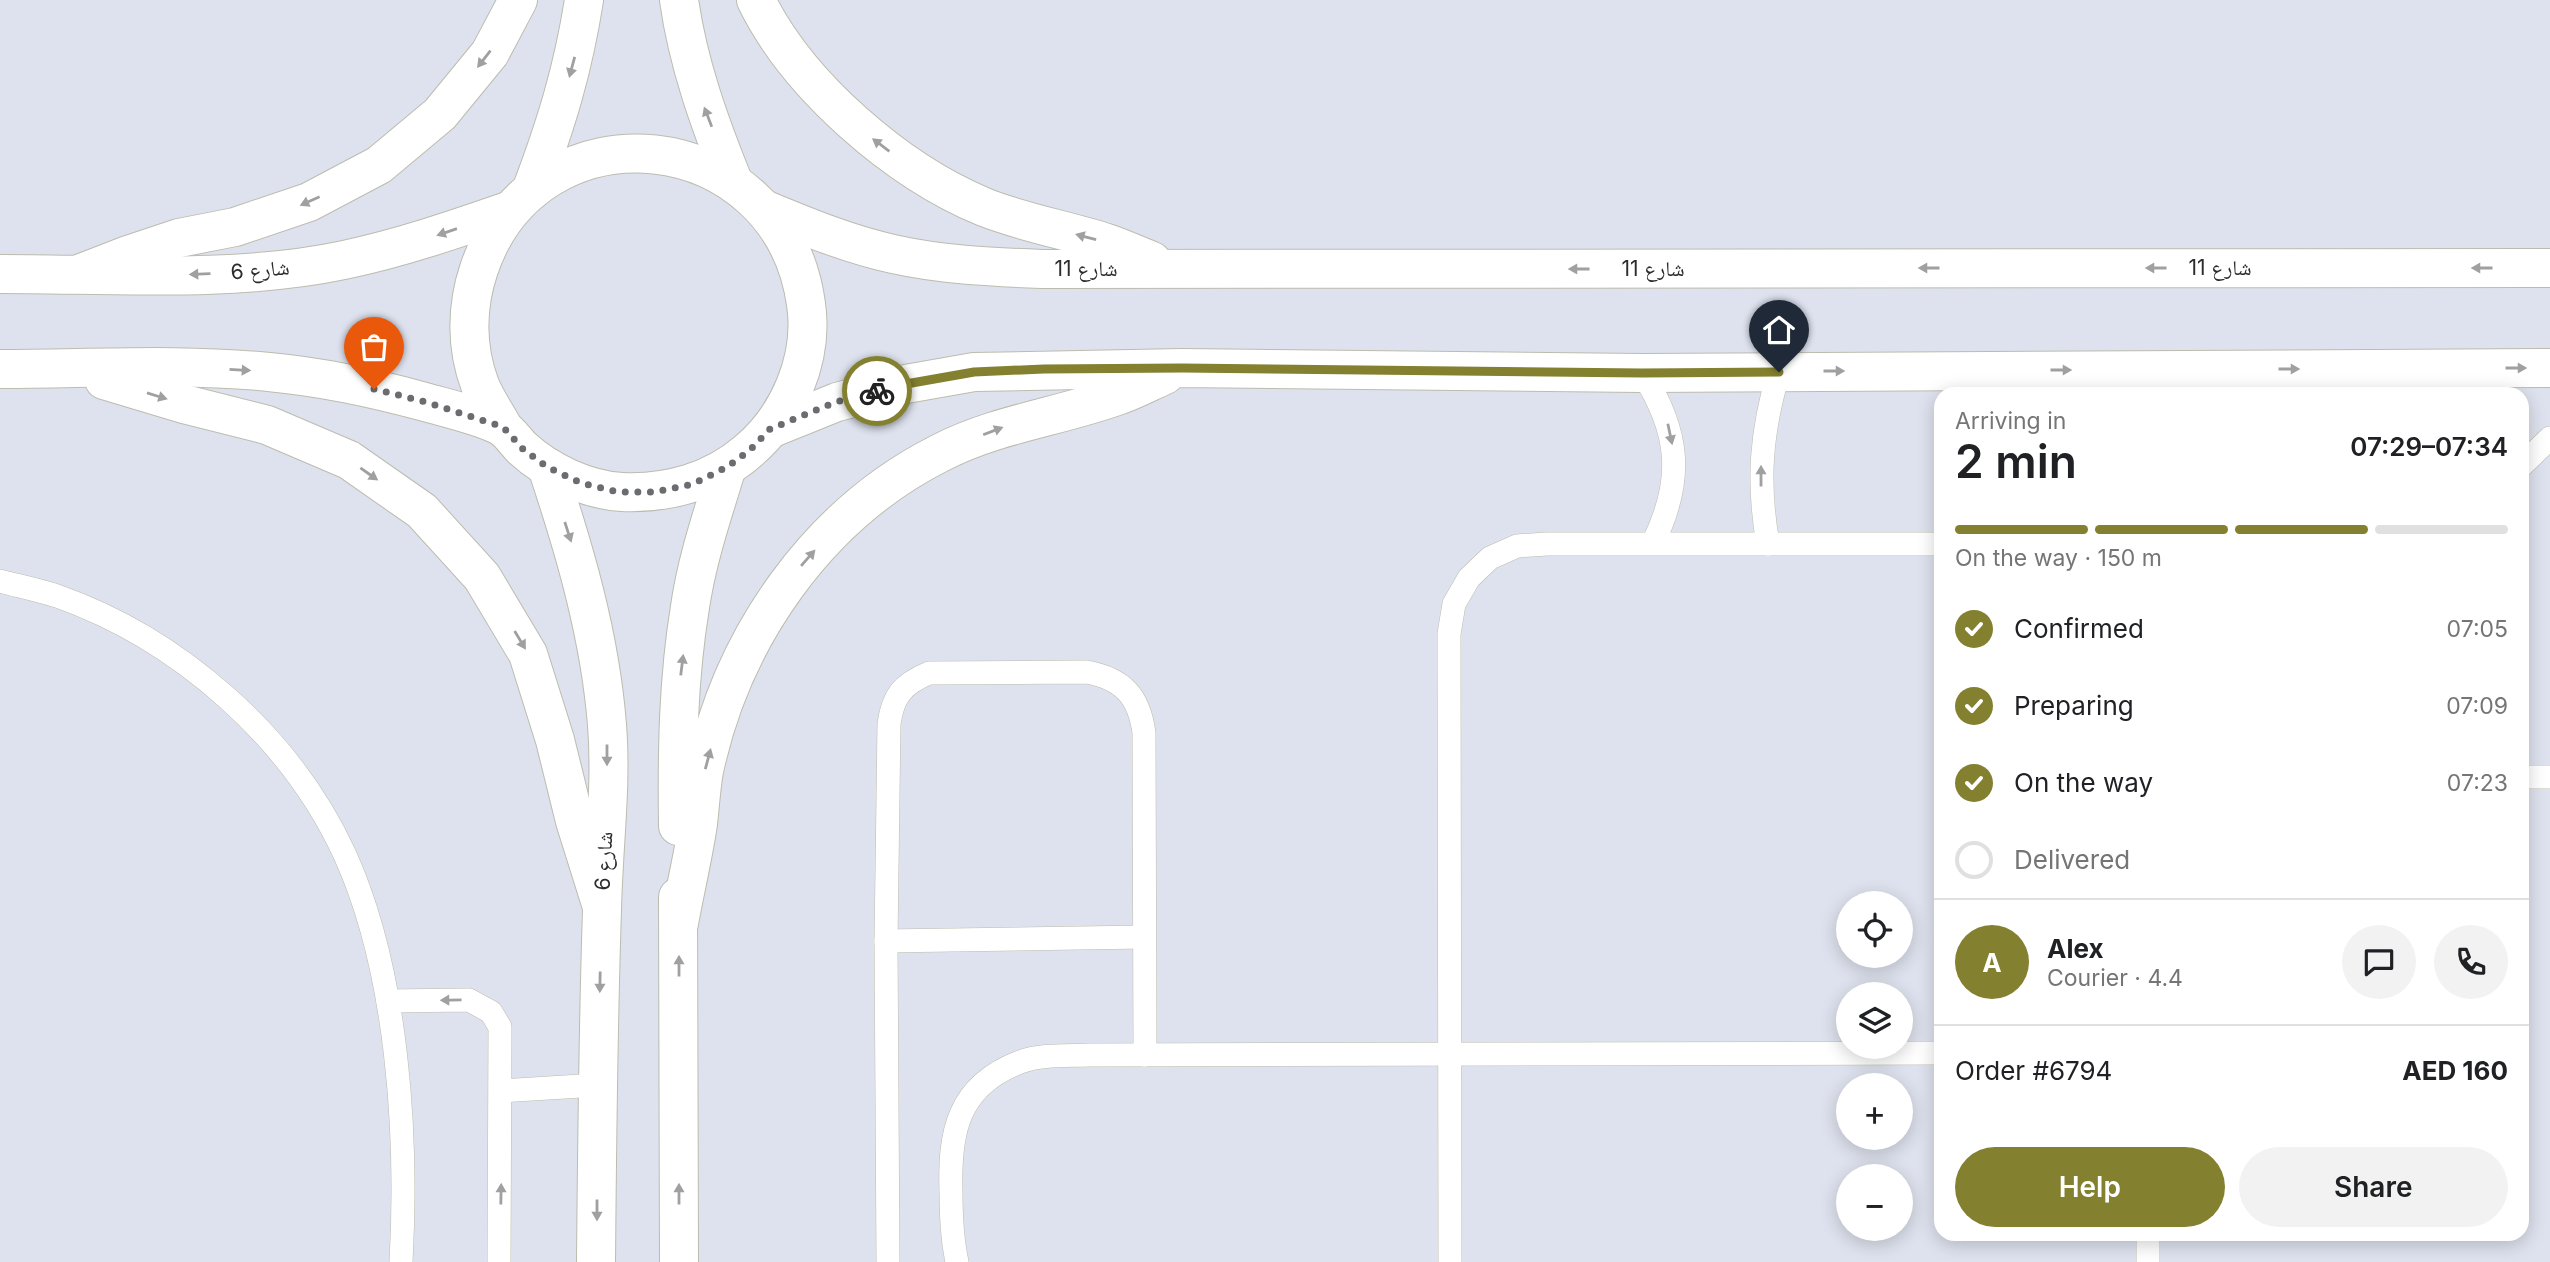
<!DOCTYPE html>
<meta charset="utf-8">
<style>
:root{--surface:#fff;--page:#f2f2f2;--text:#202124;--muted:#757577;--line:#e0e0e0;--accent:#83802f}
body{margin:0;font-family:Inter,"Noto Naskh Arabic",sans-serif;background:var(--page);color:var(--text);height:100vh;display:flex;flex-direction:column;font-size:26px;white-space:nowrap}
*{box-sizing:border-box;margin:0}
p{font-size:23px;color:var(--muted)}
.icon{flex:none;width:38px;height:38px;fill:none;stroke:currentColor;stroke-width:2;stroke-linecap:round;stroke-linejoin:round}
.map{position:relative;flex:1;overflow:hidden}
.drawer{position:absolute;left:1934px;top:387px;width:595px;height:854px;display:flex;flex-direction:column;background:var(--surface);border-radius:21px;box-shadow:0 4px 18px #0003}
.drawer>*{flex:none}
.tools{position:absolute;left:1836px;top:891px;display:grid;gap:14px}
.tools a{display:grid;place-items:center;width:77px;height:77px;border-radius:50%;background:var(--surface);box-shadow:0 4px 18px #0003;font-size:35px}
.pin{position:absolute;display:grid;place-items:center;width:60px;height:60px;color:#fff;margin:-72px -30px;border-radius:50% 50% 50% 0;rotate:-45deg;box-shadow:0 0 7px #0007}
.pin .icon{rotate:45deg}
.courier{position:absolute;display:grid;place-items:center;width:70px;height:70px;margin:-35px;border:5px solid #83802f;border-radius:50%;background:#fff;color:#222;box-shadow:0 2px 9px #0007}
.headline em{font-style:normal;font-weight:600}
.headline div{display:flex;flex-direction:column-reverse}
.headline{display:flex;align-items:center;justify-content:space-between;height:119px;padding:0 21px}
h1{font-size:46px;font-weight:600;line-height:52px}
.bar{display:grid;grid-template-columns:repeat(4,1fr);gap:10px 7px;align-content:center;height:84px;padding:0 21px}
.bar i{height:9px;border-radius:5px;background:var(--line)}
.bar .selected{background:var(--accent)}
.bar p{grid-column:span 4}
.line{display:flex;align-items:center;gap:18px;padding:0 21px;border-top:2px solid var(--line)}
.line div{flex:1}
.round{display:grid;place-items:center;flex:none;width:74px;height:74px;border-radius:37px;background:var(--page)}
ol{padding:0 21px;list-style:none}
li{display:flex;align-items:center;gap:21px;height:77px}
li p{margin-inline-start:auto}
li .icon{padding:7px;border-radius:50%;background:var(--accent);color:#fff;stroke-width:4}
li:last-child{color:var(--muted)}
li i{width:38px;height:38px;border:4px solid var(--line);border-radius:50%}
.primary-button{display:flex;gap:14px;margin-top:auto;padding:14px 21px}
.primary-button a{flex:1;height:80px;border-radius:42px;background:var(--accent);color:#fff;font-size:28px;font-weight:600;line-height:80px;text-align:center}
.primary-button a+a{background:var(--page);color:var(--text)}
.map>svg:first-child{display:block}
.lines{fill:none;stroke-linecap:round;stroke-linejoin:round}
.lane-casing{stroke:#bcbcae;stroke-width:24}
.secondary-casing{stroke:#bcbcae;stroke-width:40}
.lane{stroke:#fff;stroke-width:23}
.secondary{stroke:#fff;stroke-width:38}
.oneway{fill:#a0a0a0}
.done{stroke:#6a6c70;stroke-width:7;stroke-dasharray:0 12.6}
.route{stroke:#83802f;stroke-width:9}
.labels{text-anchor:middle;stroke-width:5;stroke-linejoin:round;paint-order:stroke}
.street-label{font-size:21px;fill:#2c2c2c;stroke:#fff}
</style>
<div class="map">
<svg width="2550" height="1262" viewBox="0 0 2550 1262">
<rect width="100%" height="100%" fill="#dee2ee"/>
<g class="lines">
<defs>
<g id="lane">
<polyline points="2196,372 2226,394"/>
<path d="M1642 373C1680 432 1684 480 1653 543"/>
<polyline points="2522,465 2550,438"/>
<path d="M1768 544C1757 481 1761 432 1779 371"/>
<path d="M0 581C19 586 38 590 57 596 179 639 291 737 345 855 398 972 408 1135 401 1262"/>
<polyline points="2522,777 2550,777"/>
<polyline points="886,941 1144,937"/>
<polyline points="388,1001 469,1000 491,1012 500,1027 499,1262"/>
<polyline points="501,1091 597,1085"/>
<polyline points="2148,1234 2148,1262"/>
<path d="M888 1262 886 941 889 724C893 695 903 684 929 673L1087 672C1123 679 1139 696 1144 733L1145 1055"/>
<path d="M957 1262C952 1239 951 1217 951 1193 949 1133 957 1086 1020 1062 1041 1054 1067 1056 1089 1055L1941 1053"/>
<polyline points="1450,1262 1449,634 1454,604 1469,578 1490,558 1517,546 1547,544 1941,544"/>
</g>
<g id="secondary">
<path d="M679 0C688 63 709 122 733 181"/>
<path d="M756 0C798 86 897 171 984 207 1024 223 1067 230 1107 243 1122 248 1137 255 1152 261"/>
<path d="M531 191C556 125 573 70 584 0"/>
<path d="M766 210C807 227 848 244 893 254 942 265 992 267 1042 269L2550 268"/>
<path d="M0 274C111 274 236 283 344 260 401 248 456 229 511 210"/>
<polyline points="79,274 128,255 179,238 235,227 309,202 379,165 440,114 490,53 518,0"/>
<path d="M0 369C89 369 180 363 269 372 322 377 374 388 425 402 446 408 481 416 500 426 509 431 515 441 522 448 548 472 587 490 622 492 667 494 712 482 747 452 789 417 814 358 806 304 781 124 537 97 479 269 466 307 466 348 480 385 486 400 496 414 503 427"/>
<polyline points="104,380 184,404 267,425 349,460 422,511 482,577 528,654 555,740 575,821 602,907"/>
<polyline points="770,429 837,402 906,384 974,372 1182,368 1642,373 2550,368"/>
<path d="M547 467C575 551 600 636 607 725 612 787 603 849 602 911 598 1028 597 1145 596 1262"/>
<path d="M678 826C677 752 678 680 690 607 697 559 713 513 727 467"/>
<polyline points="678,897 679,1262"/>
<path d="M679 923C685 890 693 857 698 824 700 806 701 788 704 771 732 638 817 515 940 453 996 424 1058 417 1117 396 1133 391 1149 382 1165 375"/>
</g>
</defs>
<use href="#lane" class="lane-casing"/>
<use href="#secondary" class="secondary-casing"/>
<use href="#lane" class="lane"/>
<use href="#secondary" class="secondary"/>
</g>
<defs><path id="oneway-solid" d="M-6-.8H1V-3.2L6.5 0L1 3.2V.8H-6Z" transform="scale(1.75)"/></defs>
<g class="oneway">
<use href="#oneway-solid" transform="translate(484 59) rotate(128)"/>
<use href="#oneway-solid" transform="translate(572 67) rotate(105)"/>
<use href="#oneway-solid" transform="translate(708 117) rotate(-111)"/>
<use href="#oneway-solid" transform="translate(881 145) rotate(-143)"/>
<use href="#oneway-solid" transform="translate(310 201) rotate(156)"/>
<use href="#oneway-solid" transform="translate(447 232) rotate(161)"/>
<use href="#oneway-solid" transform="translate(1086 237) rotate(-165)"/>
<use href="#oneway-solid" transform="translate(1929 268) rotate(180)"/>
<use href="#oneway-solid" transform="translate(2156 268) rotate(180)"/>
<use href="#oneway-solid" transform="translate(2482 268) rotate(180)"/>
<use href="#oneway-solid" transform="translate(1579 269) rotate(180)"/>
<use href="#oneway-solid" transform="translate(200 274) rotate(178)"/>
<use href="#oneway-solid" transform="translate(2516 368)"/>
<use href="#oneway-solid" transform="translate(2289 369)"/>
<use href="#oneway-solid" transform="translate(240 370) rotate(3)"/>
<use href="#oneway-solid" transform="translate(2061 370)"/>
<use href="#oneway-solid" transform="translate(1834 371)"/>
<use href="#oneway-solid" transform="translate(157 396) rotate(17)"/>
<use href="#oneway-solid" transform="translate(993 431) rotate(-21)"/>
<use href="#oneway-solid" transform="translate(1670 434) rotate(78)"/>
<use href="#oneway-solid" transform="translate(369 474) rotate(35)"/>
<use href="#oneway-solid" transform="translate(1761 476) rotate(-90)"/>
<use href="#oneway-solid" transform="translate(568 532) rotate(72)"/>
<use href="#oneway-solid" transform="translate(808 558) rotate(-49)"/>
<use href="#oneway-solid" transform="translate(520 640) rotate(59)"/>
<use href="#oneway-solid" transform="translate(682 665) rotate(-83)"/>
<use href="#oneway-solid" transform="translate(607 755) rotate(90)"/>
<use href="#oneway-solid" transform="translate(708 759) rotate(-75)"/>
<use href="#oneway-solid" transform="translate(679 966) rotate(-90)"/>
<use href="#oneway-solid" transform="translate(600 982) rotate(91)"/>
<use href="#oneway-solid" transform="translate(451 1000) rotate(179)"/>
<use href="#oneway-solid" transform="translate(501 1194) rotate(-89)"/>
<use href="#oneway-solid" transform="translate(679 1194) rotate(-90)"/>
<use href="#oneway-solid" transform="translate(597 1210) rotate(90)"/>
</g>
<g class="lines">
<polyline class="done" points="374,389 426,402 503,427 523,449 547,467 581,483 618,492 655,492 693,484 727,467 750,450 770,429 836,402 877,391"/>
<polyline class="route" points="877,391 906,384 974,372 1044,369 1182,368 1642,373 1779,372"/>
</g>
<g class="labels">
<g class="street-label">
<text x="2220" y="275">شارع 11</text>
<text x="1086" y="276">شارع 11</text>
<text x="1653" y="276">شارع 11</text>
<text transform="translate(260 270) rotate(-5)" y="7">شارع 6</text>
<text transform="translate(604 861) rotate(-87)" y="7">شارع 6</text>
</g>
</g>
</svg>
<div class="tools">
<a><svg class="icon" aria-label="locate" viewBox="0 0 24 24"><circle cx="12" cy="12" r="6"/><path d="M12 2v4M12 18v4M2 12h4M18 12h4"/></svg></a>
<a><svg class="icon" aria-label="layers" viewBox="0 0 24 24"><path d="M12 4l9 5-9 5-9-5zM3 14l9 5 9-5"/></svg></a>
<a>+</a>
<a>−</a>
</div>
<div class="pin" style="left:374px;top:389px;background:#ea580c"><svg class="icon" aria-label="bag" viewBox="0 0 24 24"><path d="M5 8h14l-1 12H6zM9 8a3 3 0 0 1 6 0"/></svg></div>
<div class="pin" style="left:1779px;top:372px;background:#1f2937"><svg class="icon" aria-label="home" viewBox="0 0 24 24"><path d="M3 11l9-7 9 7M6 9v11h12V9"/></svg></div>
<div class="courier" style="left:877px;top:391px"><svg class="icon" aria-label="bike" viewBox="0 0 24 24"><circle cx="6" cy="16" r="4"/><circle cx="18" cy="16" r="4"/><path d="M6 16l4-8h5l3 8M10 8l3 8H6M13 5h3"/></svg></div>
<section class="drawer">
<div class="headline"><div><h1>2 min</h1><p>Arriving in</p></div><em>07:29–07:34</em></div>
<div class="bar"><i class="selected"></i><i class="selected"></i><i class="selected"></i><i></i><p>On the way · 150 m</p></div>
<ol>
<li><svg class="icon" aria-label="check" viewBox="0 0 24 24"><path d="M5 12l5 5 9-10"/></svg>Confirmed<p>07:05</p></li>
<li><svg class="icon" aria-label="check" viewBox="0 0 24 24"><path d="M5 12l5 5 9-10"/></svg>Preparing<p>07:09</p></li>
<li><svg class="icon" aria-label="check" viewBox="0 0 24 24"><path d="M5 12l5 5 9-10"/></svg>On the way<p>07:23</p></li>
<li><i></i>Delivered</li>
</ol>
<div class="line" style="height:126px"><b class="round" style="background:var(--accent);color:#fff">A</b><div><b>Alex</b><p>Courier · 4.4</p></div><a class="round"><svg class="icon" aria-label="chat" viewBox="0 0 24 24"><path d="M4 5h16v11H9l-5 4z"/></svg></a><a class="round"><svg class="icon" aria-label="phone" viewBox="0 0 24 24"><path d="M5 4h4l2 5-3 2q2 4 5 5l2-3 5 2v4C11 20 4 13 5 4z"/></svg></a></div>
<div class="line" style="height:91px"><div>Order #6794</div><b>AED 160</b></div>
<div class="primary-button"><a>Help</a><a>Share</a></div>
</section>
</div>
